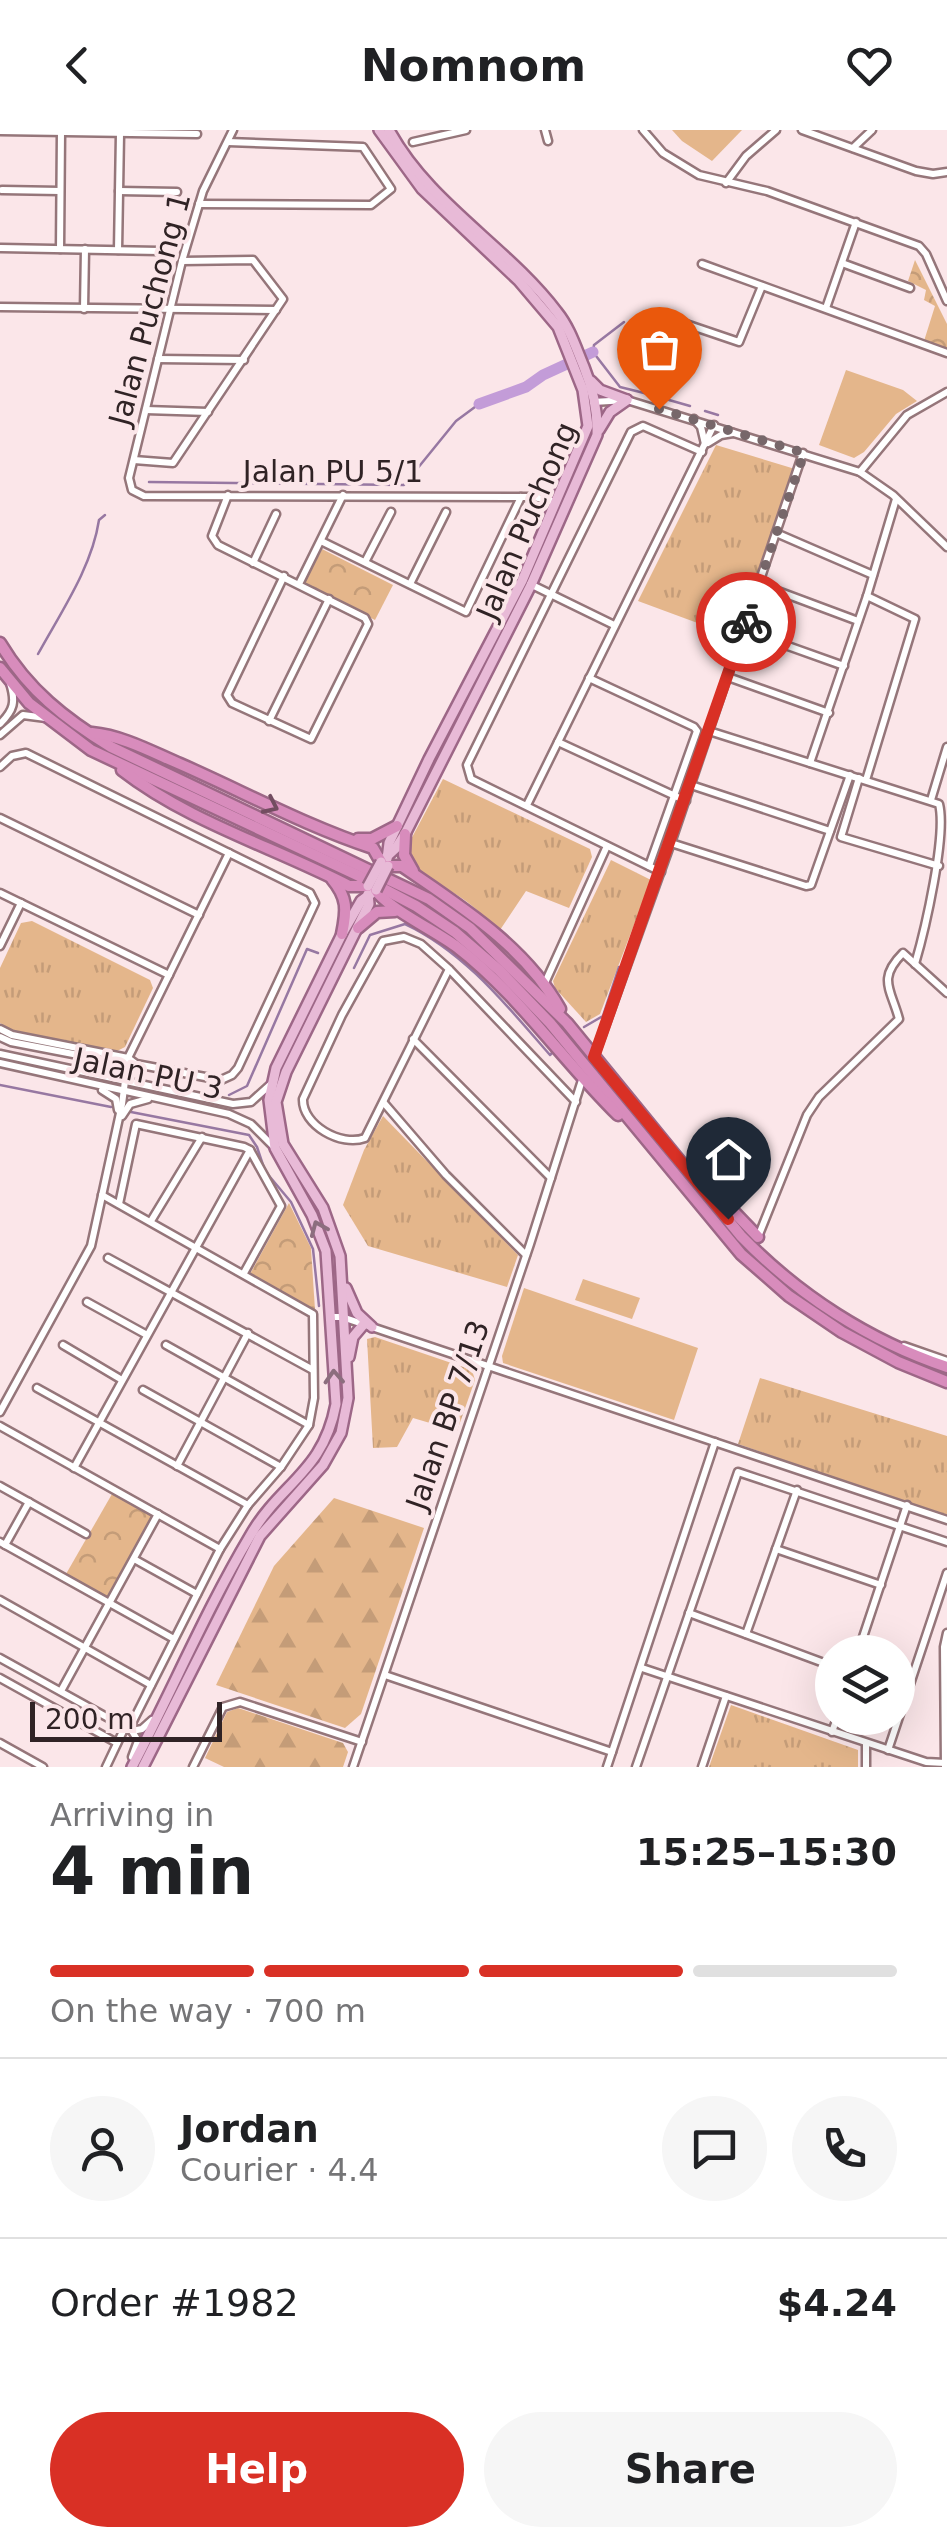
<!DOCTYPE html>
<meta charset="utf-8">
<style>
:root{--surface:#fff;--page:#f6f6f6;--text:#202124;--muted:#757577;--line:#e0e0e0;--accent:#d93025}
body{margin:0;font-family:"DejaVu Sans",sans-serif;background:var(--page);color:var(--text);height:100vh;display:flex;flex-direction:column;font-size:38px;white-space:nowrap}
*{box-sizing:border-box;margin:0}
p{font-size:32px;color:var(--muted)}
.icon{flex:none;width:55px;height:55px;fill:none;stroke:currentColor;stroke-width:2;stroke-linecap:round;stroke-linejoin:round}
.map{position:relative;height:1637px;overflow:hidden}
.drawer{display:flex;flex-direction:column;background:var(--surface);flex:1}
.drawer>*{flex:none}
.tools{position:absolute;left:815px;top:1505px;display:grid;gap:20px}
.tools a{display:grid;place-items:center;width:100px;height:100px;border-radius:50%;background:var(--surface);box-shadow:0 10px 40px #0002;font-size:50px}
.scale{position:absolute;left:30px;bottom:25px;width:192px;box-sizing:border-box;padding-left:10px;border:5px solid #302325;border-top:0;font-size:28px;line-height:35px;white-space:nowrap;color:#302325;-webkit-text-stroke:8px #fbe6e9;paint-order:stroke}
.pin{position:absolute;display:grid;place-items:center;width:85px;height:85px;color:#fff;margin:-102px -42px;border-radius:50% 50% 50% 0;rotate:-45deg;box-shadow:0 0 10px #0007}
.pin .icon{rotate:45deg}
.courier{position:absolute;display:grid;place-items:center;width:100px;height:100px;margin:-50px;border:8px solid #d93025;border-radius:50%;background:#fff;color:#222;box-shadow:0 2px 12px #0007}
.overview em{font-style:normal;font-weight:600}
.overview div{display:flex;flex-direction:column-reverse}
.overview{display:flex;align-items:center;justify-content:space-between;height:170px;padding:0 50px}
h1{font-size:65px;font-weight:600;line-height:75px}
.bar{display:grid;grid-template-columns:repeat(4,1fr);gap:15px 10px;align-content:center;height:120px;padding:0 50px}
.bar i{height:12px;border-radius:8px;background:var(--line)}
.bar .selected{background:var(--accent)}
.bar p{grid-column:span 4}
.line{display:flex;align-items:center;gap:25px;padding:0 50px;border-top:2px solid var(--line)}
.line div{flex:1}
.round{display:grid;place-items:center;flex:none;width:105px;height:105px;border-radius:52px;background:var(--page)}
.primary-button{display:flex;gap:20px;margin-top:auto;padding:20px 50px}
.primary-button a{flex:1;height:115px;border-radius:60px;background:var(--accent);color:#fff;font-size:40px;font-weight:600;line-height:115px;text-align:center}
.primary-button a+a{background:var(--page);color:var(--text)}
header{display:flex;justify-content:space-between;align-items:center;height:130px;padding:0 50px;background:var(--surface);font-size:45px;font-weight:600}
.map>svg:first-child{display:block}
.grass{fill:url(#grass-tufts)}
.forest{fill:url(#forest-firs)}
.park{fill:url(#park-crowns)}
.pitch{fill:#e4b68b}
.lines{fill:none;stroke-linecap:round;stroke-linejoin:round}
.stream{stroke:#9778a2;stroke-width:2.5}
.river{stroke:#c39cd8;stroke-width:11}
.minor-casing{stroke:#95767a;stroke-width:11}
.major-casing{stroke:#9d6787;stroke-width:14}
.highway-casing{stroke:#9d6787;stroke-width:15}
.minor{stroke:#fff;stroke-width:6}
.major{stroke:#e8bad7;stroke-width:9}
.highway{stroke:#d88cbc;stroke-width:10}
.major-bridge-casing{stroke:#9d6787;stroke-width:14;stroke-linecap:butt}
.major-bridge{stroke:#e8bad7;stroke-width:9}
.oneway{stroke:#734d61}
.oneway2{stroke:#8c6e7e}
.done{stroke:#77676a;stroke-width:10;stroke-dasharray:0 18}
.route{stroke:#d93025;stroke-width:12}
.labels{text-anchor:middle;stroke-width:8;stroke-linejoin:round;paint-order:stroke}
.street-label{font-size:30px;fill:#302325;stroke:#fbe6e9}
</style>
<header><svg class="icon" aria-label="back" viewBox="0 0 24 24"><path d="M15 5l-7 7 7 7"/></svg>Nomnom<svg class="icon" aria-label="heart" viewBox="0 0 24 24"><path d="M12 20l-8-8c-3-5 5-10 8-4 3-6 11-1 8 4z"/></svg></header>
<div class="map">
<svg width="947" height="1637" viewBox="0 0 947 1637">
<defs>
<pattern id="grass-tufts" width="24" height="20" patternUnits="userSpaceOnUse" patternTransform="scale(2.5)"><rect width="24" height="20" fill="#e4b68b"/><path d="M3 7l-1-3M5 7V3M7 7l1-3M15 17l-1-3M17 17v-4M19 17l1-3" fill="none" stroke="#c49c78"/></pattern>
<pattern id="forest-firs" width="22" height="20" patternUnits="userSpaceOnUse" patternTransform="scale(2.5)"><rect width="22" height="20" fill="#e4b68b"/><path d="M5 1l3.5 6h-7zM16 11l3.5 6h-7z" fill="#c49c78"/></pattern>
<pattern id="park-crowns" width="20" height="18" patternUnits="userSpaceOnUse" patternTransform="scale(2.5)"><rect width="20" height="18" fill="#e4b68b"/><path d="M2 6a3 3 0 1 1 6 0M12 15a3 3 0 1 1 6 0" fill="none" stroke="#c49c78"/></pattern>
</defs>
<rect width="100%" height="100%" fill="#fbe6e9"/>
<g class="grass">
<polygon points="716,315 795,339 738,508 638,471"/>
<path d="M443 649 590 719 592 727 569 778 526 761 500 800C488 790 476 778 463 769 442 754 409 745 408 715Z"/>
<polygon points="611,730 651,750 600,884 586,892 555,858 553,851"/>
<polygon points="32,791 150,850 153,858 125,917 115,922 12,900 0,893 0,838 21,793"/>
<polygon points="383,986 518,1125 507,1157 368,1116 343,1075 364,1020"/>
<polygon points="375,1207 472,1240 475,1250 457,1301 413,1288 397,1317 373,1318 367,1209"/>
<polygon points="760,1248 947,1306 947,1387 738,1314"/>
<polygon points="731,1575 858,1620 858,1637 709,1637"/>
</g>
<g class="forest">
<polygon points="334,1368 424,1398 361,1584 345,1598 216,1555 274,1436"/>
<polygon points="238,1578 343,1613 348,1622 343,1637 224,1637 205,1628 227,1582"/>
</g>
<g class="park">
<polygon points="915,130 947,194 947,220 924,211 935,176 924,170 926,160 908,151"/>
<polygon points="322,419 393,455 375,490 304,454"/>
<polygon points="289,1073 311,1118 315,1180 250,1144"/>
<polygon points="112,1364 152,1386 107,1467 66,1444"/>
</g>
<g class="pitch">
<polygon points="672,0 742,0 712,31 682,11"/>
<polygon points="846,240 903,260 917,271 896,284 864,322 854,328 819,315"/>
<polygon points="583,1149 640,1168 632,1189 575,1170"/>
<polygon points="524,1158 698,1218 674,1290 503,1233 502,1226"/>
</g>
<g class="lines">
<g class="stream">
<polyline points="624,192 594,215 593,222 620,257 656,266"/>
<polyline points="669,270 690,276"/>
<polyline points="705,281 718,285"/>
<polyline points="149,352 404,355 456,291 479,274"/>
<path d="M38 524C61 482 92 437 99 390L105 385"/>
<path d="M354 838 370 805 405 794C465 822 507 876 550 925L553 922"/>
<polyline points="584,897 603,886 619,837"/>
<polyline points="0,955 111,977"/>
<polyline points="229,965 247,956 307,819 318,823"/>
<polyline points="131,982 249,1005 257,1017 265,1041 291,1072 313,1119 319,1176"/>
</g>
<polyline class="river" points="479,274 526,257 543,245 593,222"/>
<defs>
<g id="minor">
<polyline points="233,0 203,61 182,131 129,348 132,360 144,366 534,367 556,372"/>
<polyline points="545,0 548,11"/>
<polyline points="643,0 663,23 699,45 767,61 919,116 926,124 947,171"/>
<polyline points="802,0 916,41 933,44 947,42"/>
<polyline points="0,1 197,4"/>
<polyline points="413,12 466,0"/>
<polyline points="853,18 872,0"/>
<polyline points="726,53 746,26 776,0"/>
<polyline points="2,60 60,61"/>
<polyline points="119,61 177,62"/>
<polyline points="199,74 371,75 391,59 363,17 228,12"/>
<polyline points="1,118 159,121"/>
<polyline points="60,119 61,2"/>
<polyline points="118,120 120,4"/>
<polyline points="842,133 910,158"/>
<polyline points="702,134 947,223"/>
<polyline points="0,177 276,180"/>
<polyline points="826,178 856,92"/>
<polyline points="84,179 85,119"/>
<polyline points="680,192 739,212 762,156"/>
<polyline points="158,229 244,230"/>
<polyline points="593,272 627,270 860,342 893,365 947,417"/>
<polyline points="146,280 208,282"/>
<polyline points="694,289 701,297 705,314"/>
<polyline points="708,313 721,305 733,303"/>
<polyline points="134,330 173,333 283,169 253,130 182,131"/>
<polyline points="860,342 907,285 947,262"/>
<polyline points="228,365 212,406 218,415 365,488 368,494 311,609 232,573 227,565 284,446"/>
<polyline points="776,403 873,445"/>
<polyline points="321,411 466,482 521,367"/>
<polyline points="365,432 391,382"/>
<polyline points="253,433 276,384"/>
<polyline points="299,454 343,365"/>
<polyline points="410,454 446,382"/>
<polyline points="530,454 614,495"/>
<polyline points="759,454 858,491"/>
<polyline points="743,500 844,536"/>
<polyline points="728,547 829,583"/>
<polyline points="589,548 694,597 697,601 649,736"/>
<polyline points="269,591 329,469"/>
<path d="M0 594C14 580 16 572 10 553"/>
<path d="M709 601 939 674C947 705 925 800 915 834"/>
<polyline points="0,605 23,585 46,588"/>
<polyline points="558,612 686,671"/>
<polyline points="810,633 867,466 896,369"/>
<polyline points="0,637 12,626 26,623 310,763 315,773 238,938 232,945 221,950 136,934 128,928 12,905 0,899"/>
<polyline points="859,648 841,707 939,736"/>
<polyline points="866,650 915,489 867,466"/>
<polyline points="691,655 830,701"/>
<polyline points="931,670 947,617"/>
<polyline points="527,675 714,295"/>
<polyline points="0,688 199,785"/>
<polyline points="671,713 806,756 811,755 850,645"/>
<polyline points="661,742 471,649 467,635 631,302 643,296 702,322"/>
<polyline points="0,763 169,845"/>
<polyline points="0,816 21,773"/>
<path d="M449 839 365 1008C341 1017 302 995 303 969L342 885 383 811 404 807 421 814 449 839 576 972"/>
<polyline points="544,855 607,716"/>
<polyline points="0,907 11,912 130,935"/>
<polyline points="413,909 551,1048"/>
<polyline points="0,924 233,974 251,972 271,954"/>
<polyline points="594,927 671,713 803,323"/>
<polyline points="0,933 229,984 251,994 274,1017"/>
<polyline points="102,960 116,969 118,980"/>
<polyline points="384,973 446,1045 526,1125"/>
<polyline points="122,986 130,974 148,969"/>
<polyline points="102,1065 313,1184 314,1268 309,1295 281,1337 248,1375 220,1419 129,1599"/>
<polyline points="119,1074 136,994 244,1017 250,1020 281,1076 244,1143"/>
<polyline points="151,1091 202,1007"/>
<path d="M758 1107 807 985 819 967 899 889C891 859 877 849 903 823L947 863"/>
<polyline points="108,1128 313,1240"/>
<polyline points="87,1172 147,1205"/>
<polyline points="330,1187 342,1187 947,1390"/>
<polyline points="63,1215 122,1250"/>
<polyline points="166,1215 309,1295"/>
<polyline points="904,1216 947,1231"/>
<polyline points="37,1258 248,1375"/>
<polyline points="143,1260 281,1337"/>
<polyline points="0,1282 91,1116 122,974 128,928 229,723"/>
<polyline points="0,1296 220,1419"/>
<polyline points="177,1336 248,1203"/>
<polyline points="74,1338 250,1020"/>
<polyline points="0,1356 86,1404"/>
<polyline points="0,1412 174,1509"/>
<polyline points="5,1415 29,1372"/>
<polyline points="776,1419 881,1455"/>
<polyline points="134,1429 197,1464"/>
<polyline points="0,1470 151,1555"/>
<polyline points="689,1483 832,1536"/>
<polyline points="746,1504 797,1360"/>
<polyline points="858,1522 907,1375"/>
<polyline points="0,1528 130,1600"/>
<polyline points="642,1538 926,1632 945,1633"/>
<polyline points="385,1545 612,1622"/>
<polyline points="0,1548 117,1613"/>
<polyline points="61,1561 158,1384"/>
<polyline points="132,1601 138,1611 132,1627"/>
<polyline points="132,1601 142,1599 152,1590"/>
<polyline points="832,1602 837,1588"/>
<polyline points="0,1613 43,1637"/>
<polyline points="888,1620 947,1443"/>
<polyline points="945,1636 944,1517 947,1503"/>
<polyline points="106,1637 125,1597"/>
<polyline points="193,1637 223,1577 240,1572 362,1612"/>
<polyline points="353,1637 530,1114 583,947"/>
<polyline points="607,1637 715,1312"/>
<polyline points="636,1637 738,1342 947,1412"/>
<polyline points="702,1637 726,1566"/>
<polyline points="866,1637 866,1613"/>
</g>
<g id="major">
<polyline points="379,0 422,59 519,151 558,197 583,260 588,296 522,451 429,629 389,713 387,729"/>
<polyline points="591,251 600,260 627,270"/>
<polyline points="599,300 610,282 627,270"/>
<path d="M381 732 396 718 405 704 531 455 597 305C598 281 593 259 584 237 576 218 570 198 557 182 507 116 429 74 389 0"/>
<polyline points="346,1158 357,1183 372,1197"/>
<polyline points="349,1227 353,1207 364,1194"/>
<path d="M132 1637C172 1561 206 1480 250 1406 281 1352 323 1343 336 1274L326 1121 312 1085 275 1018 269 970 276 938 342 804 361 771 376 760"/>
<polyline points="143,1637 260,1406 323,1335 341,1303 348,1268 340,1126 323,1078 283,1014 276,972 286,942 369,774 368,764"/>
</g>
<g id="highway">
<path d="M0 513C28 560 65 589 111 617L429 769 470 798 567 893 741 1106C798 1165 869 1211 947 1237"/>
<polyline points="0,538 29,573 91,620 359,746 416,776 455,802 499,840 550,893 741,1124 789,1166 842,1202 898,1232 947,1252"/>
<path d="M92 603C123 606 152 622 180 634 244 662 306 696 373 718L381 732"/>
<path d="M122 640C189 692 274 717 349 756H368"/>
<polyline points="405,704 404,725 413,741"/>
<polyline points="358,709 372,709 397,696"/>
<path d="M388 736H402C460 776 525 816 560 879"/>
<path d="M332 749C348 768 347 780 342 804"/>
<path d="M376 760C384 776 439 803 457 817 519 865 563 931 618 985"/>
<polyline points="358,798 377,782 395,781"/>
<polyline points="716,1073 733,1081 758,1107"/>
</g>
</defs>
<use href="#minor" class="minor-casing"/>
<use href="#major" class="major-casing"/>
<use href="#highway" class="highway-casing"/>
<use href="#minor" class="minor"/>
<use href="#major" class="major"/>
<use href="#highway" class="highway"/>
<defs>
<g id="major-bridge">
<polyline points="368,756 381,732"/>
<polyline points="376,760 388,736"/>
</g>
</defs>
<use href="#major-bridge" class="major-bridge-casing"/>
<use href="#major-bridge" class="major-bridge"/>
</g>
<defs><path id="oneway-chevron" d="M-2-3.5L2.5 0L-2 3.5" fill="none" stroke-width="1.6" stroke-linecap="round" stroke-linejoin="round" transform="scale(2.5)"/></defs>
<use class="oneway" href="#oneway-chevron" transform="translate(271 676) rotate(25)"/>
<g class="oneway2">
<use href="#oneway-chevron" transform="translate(318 1098) rotate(-113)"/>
<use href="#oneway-chevron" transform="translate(334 1247) rotate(-93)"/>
</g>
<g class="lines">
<polyline class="done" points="659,279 804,323 746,492"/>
<polyline class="route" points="728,1089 594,927 746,492"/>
</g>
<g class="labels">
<g class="street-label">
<text transform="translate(150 179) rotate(-75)" y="10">Jalan Puchong 1</text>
<text x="333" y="352">Jalan PU 5/1</text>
<text transform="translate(527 391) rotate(-67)" y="10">Jalan Puchong</text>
<text transform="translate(148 944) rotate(12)" y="10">Jalan PU 3</text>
<text transform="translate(448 1285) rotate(-71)" y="10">Jalan BP 7/13</text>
</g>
</g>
</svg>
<div class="tools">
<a><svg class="icon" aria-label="layers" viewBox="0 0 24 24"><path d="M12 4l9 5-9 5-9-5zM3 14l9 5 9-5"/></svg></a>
</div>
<div class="scale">200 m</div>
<div class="pin" style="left:659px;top:279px;background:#ea580c"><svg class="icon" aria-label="bag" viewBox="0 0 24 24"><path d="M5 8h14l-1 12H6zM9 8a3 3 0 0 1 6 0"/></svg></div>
<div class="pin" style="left:728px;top:1089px;background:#1f2937"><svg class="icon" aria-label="home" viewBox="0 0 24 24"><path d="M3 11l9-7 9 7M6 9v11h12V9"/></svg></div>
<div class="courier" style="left:746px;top:492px"><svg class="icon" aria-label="bike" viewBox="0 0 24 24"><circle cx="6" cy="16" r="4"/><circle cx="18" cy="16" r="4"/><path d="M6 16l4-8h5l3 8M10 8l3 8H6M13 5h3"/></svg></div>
</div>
<section class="drawer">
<div class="overview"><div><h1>4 min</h1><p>Arriving in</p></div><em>15:25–15:30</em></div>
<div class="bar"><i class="selected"></i><i class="selected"></i><i class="selected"></i><i></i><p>On the way · 700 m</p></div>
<div class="line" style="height:180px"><a class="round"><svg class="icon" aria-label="person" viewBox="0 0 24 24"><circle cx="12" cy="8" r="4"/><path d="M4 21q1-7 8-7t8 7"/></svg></a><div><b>Jordan</b><p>Courier · 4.4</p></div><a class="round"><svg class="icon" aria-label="chat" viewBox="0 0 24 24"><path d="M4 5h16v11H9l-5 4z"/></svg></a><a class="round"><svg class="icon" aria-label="phone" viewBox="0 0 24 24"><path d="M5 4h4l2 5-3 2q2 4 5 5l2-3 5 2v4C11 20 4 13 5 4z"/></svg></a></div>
<div class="line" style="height:130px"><div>Order #1982</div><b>$4.24</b></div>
<div class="primary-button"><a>Help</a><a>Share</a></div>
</section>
